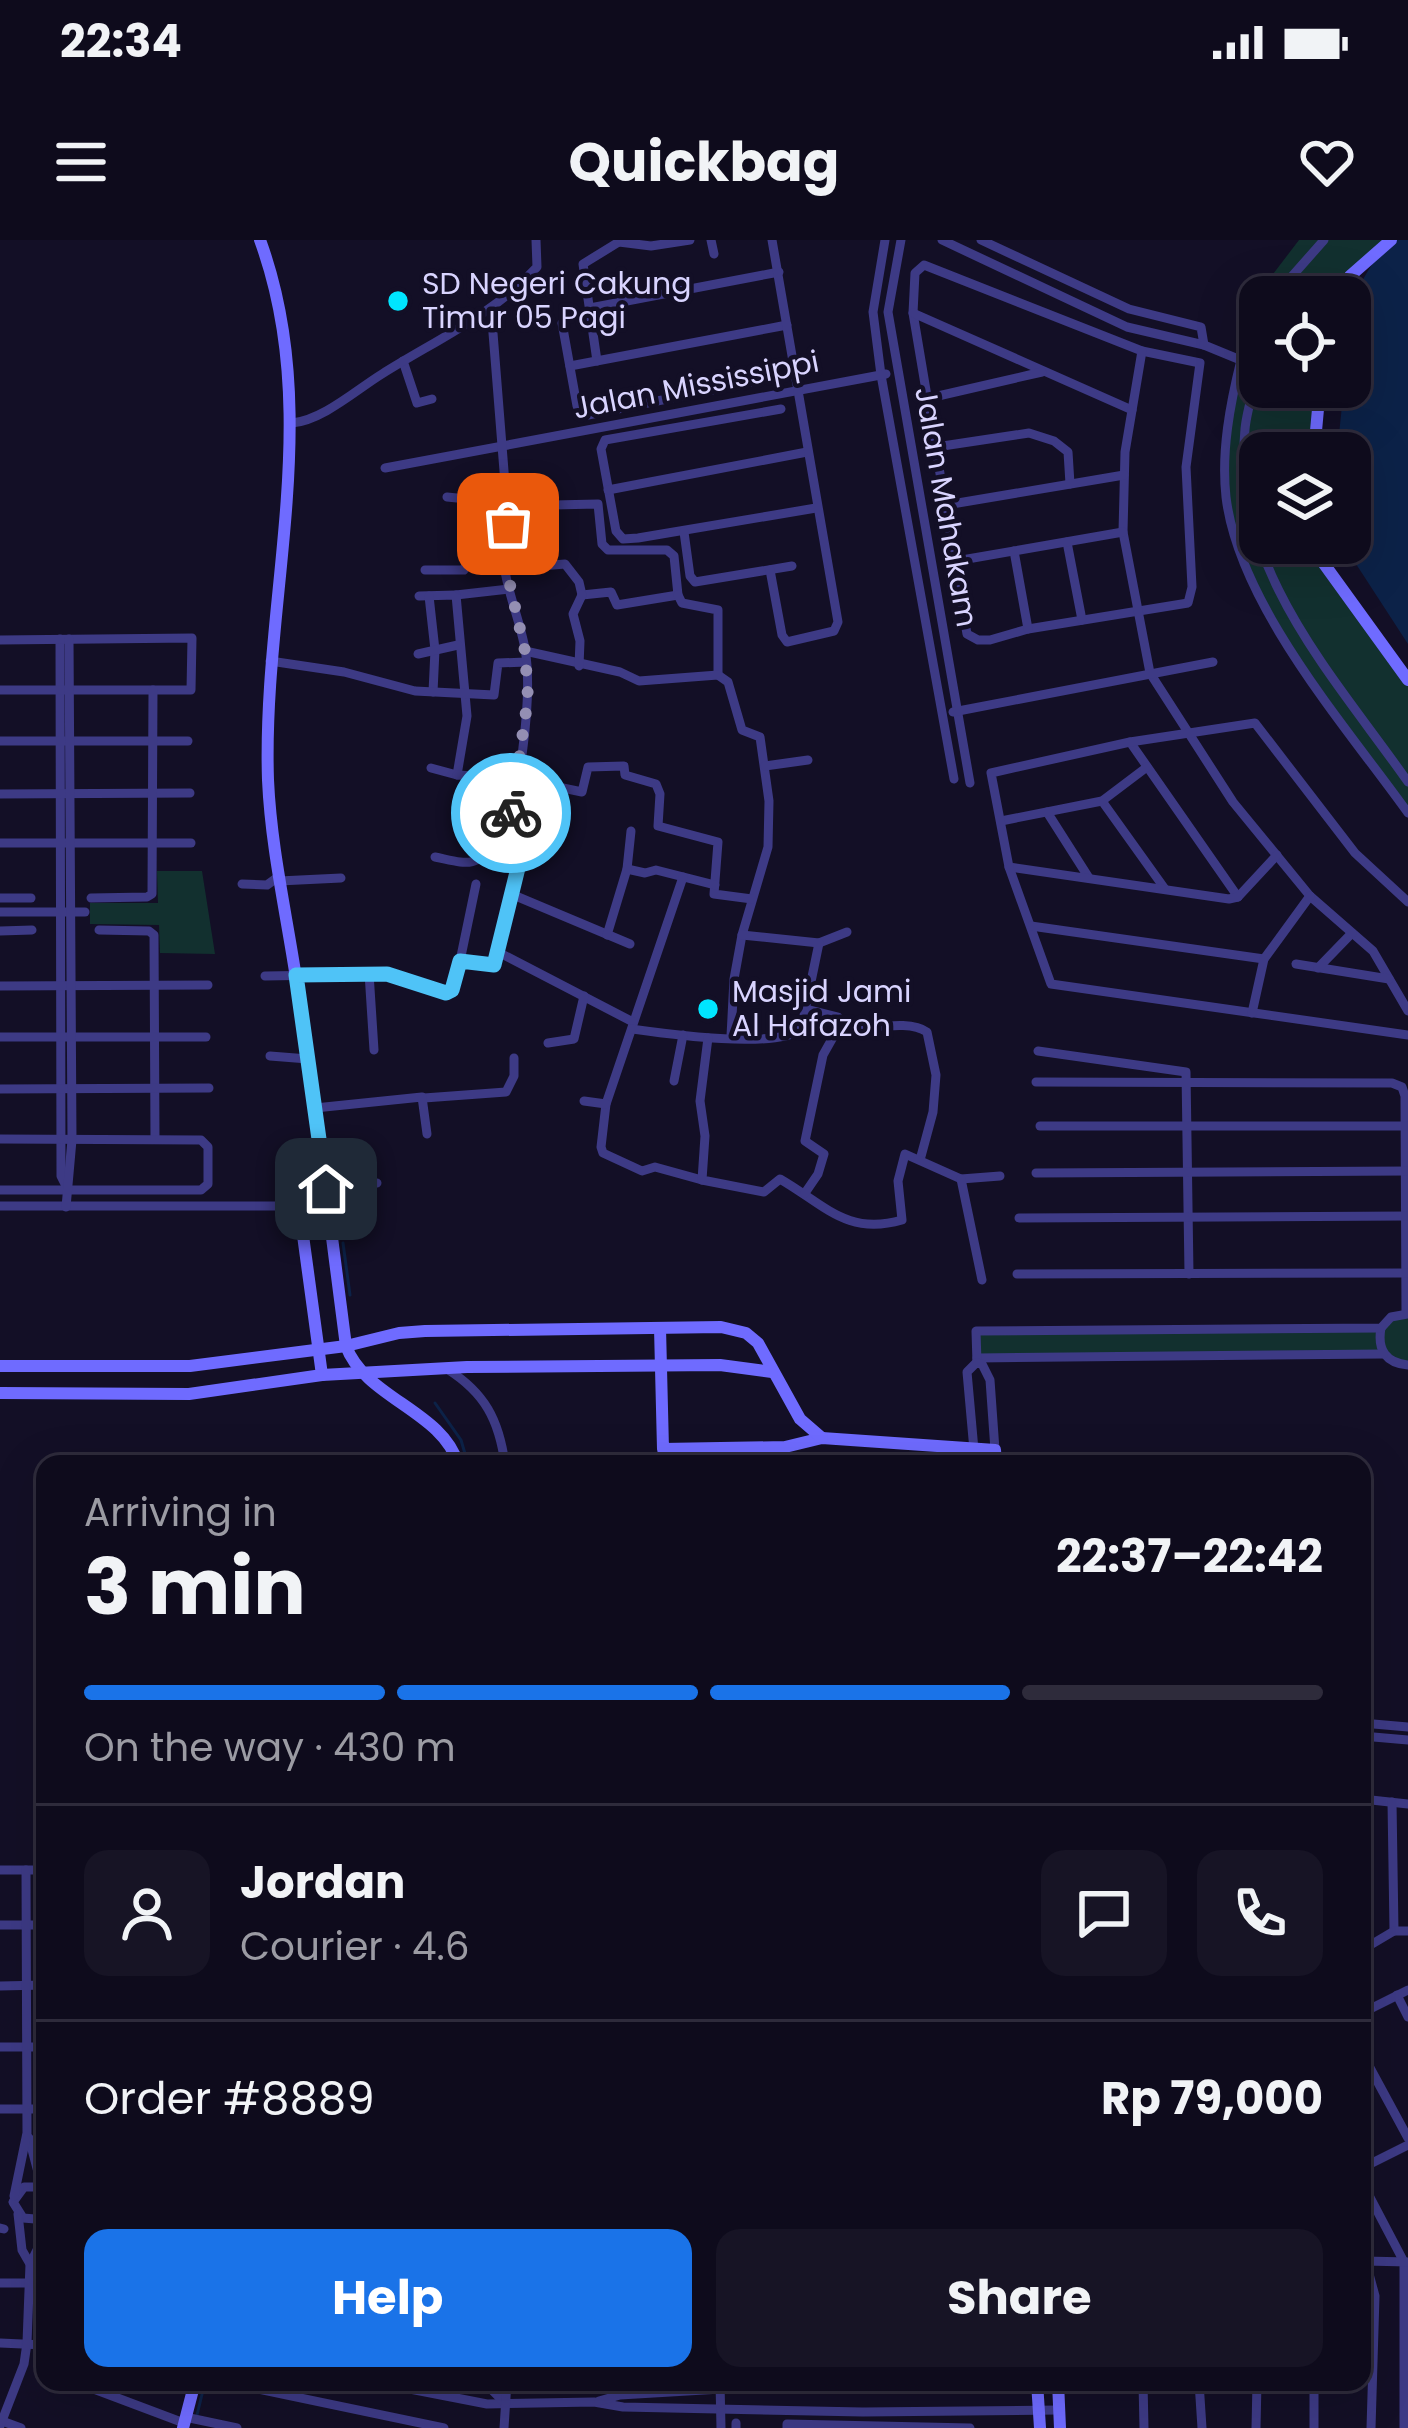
<!DOCTYPE html>
<meta charset="utf-8">
<style>
:root{--surface:#0e0b1c;--page:#171425;--text:#f1f3f6;--muted:#9b9ba3;--line:#2e2b3b;--accent:#1a73e8}
body{margin:0;font-family:Poppins,sans-serif;background:var(--page);color:var(--text);height:100vh;display:flex;flex-direction:column;font-size:45px;white-space:nowrap}
*{box-sizing:border-box;margin:0}
p{font-size:39px;color:var(--muted)}
.icon{flex:none;width:66px;height:66px;fill:none;stroke:currentColor;stroke-width:2;stroke-linecap:round;stroke-linejoin:round}
.map{position:relative;flex:1;overflow:hidden}
.drawer{position:absolute;left:36px;top:1215px;width:1335px;height:936px;display:flex;flex-direction:column;background:var(--surface);border-radius:24px;box-shadow:0 12px 48px #0002,0 0 0 3px var(--line)}
.drawer>*{flex:none}
.controls{position:absolute;left:1239px;top:36px;display:grid;gap:24px}
.controls a{display:grid;place-items:center;width:132px;height:132px;border-radius:24px;background:var(--surface);box-shadow:0 12px 48px #0002,0 0 0 3px var(--line);font-size:60px}
.pin{position:absolute;display:grid;place-items:center;width:102px;height:102px;color:#fff;margin:-51px;border-radius:24px;box-shadow:0 6px 18px #0006}
.courier{position:absolute;display:grid;place-items:center;width:120px;height:120px;margin:-60px;border:9px solid #4fc3f7;border-radius:50%;background:#fff;color:#222;box-shadow:0 3px 15px #0007}
.overview em{font-style:normal;font-weight:700}
.overview div{display:flex;flex-direction:column-reverse}
.overview{display:flex;align-items:center;justify-content:space-between;height:204px;padding:0 48px}
h1{font-size:78px;font-weight:700;line-height:90px}
.bar{display:grid;grid-template-columns:repeat(4,1fr);gap:18px 12px;align-content:center;height:144px;padding:0 48px}
.bar i{height:15px;border-radius:9px;background:var(--line)}
.bar .current{background:var(--accent)}
.bar p{grid-column:span 4}
.line{display:flex;align-items:center;gap:30px;padding:0 48px;border-top:3px solid var(--line)}
.line div{flex:1}
.round{display:grid;place-items:center;flex:none;width:126px;height:126px;border-radius:24px;background:var(--page)}
.action{display:flex;gap:24px;margin-top:auto;padding:24px 48px}
.action a{flex:1;height:138px;border-radius:24px;background:var(--accent);color:#fff;font-size:48px;font-weight:700;line-height:138px;text-align:center}
.action a+a{background:var(--page);color:var(--text)}
.status{display:flex;justify-content:space-between;align-items:center;height:84px;padding:0 60px;background:var(--surface);direction:ltr}
.status svg{height:33px;fill:currentColor}
header{display:flex;justify-content:space-between;align-items:center;height:156px;padding:0 48px;background:var(--surface);font-size:54px;font-weight:700}
.map>svg:first-child{display:block}
.green{fill:#12302f}
.water{fill:#0c2248}
.lines{fill:none;stroke-linecap:round;stroke-linejoin:round}
.stream{stroke:#0c2248;stroke-width:3}
.street{stroke:#3d3a85;stroke-width:9}
.secondary{stroke:#6f6bff;stroke-width:12}
.done{stroke:#948fb3;stroke-width:12;stroke-dasharray:0 21.6}
.route{stroke:#4fc3f7;stroke-width:15}
.poi-dot{fill:#00e5ff;stroke:#130f26;stroke-width:4.5}
.labels{text-anchor:middle;stroke-width:9;stroke-linejoin:round;paint-order:stroke}
.poi-label{font-size:30px;fill:#d9d4ff;stroke:#130f26;text-anchor:start}
.street-label{font-size:30px;fill:#d9d4ff;stroke:#130f26}
</style>
<div class="status"><b>22:34</b><svg viewBox="0 0 49 12"><path d="M0 12V9h3v3zM5 12V6h3v6zM10 12V3h3v9zM15 12V0h3v12zM26 1h20v11H26zM47 4h2v5h-2z"/></svg></div>
<header><svg class="icon" aria-label="menu" viewBox="0 0 24 24"><path d="M4 6h16M4 12h16M4 18h16"/></svg>Quickbag<svg class="icon" aria-label="heart" viewBox="0 0 24 24"><path d="M12 20l-8-8c-3-5 5-10 8-4 3-6 11-1 8 4z"/></svg></header>
<div class="map">
<svg width="1408" height="2188" viewBox="0 0 1408 2188">
<rect width="100%" height="100%" fill="#130f26"/>
<g class="green">
<polygon points="1299,0 1391,0 1374,13 1341,57 1260,57 1260,147 1321,147 1314,213 1260,213 1260,303 1313,303 1408,440 1408,573 1254,352 1226,256 1233,152 1257,55"/>
<polygon points="157,631 202,631 215,714 160,713 159,685 90,684 90,663 158,663"/>
<polygon points="1408,1074 1408,1125 1383,1114 977,1118 976,1091 1381,1088 1391,1077"/>
</g>
<path class="water" d="M1391 0H1408V404L1345 307 1344 303H1350V213H1337L1344 147H1350C1350 76 1343 57 1391 0Z"/>
<g class="lines">
<g class="stream">
<polyline points="343,1003 350,1055"/>
<polyline points="435,1163 461,1200 468,1224"/>
<polyline points="197,2175 205,2142"/>
</g>
<g class="street">
<polyline points="711,0 714,14"/>
<polyline points="885,0 873,72 881,135 954,539"/>
<polyline points="901,0 888,72 970,543"/>
<polyline points="942,0 1127,87 1204,105 1201,87 1129,69 981,0"/>
<polyline points="619,2 651,6 690,0"/>
<polygon points="924,25 1142,111 1200,123 1186,227 1192,347 1188,363 1028,389 990,400 978,400 967,394 913,73 915,33"/>
<polyline points="1278,57 1286,43 1324,0"/>
<polyline points="590,68 779,32"/>
<polyline points="913,73 1132,170"/>
<polyline points="562,83 577,166 588,175 776,137"/>
<polyline points="1204,105 1260,128"/>
<polyline points="1142,111 1125,212 1123,292 1150,433 1233,562 1310,656 1373,711 1408,771"/>
<path d="M1241 120C1230 164 1221 212 1226 257 1239 365 1345 485 1408 573"/>
<polyline points="403,121 417,163 432,159"/>
<polyline points="597,121 583,24 622,0"/>
<polyline points="570,126 787,85"/>
<path d="M1260 126C1255 146 1247 168 1245 189 1232 329 1333 435 1408 542"/>
<polyline points="925,159 1042,132"/>
<polyline points="781,169 605,200 601,209 616,291 623,299 638,298 816,268"/>
<path d="M292 183C323 180 356 150 382 134 436 100 493 75 537 27L536 0"/>
<polyline points="936,207 1029,193 1054,201 1068,212 1070,244"/>
<polyline points="385,228 886,134"/>
<polyline points="608,250 807,212"/>
<polyline points="447,257 507,263"/>
<polyline points="946,265 1124,235"/>
<polyline points="507,266 598,264 602,304 608,310 667,310 674,316 678,355 617,365 611,352 582,355"/>
<polyline points="684,292 690,336 695,342 792,326"/>
<polyline points="477,302 478,321"/>
<polyline points="1067,302 1082,380"/>
<polyline points="1014,311 1028,389"/>
<polyline points="956,321 1123,292"/>
<polyline points="506,329 565,324 579,342 582,355"/>
<polyline points="425,330 464,330 467,321 504,320"/>
<polyline points="770,330 782,395 787,402 834,391 838,382 772,0"/>
<polyline points="456,355 509,349"/>
<polyline points="678,355 682,363 718,370 718,435"/>
<polyline points="419,356 456,355 467,476 457,535 431,528"/>
<polyline points="429,356 435,410 433,452"/>
<polyline points="60,399 61,936 66,946"/>
<polyline points="0,400 192,398 191,450 0,450"/>
<polyline points="525,411 620,432 639,441 718,435 728,442 742,490 760,497 769,561 768,607 742,695 734,739 731,796"/>
<polyline points="418,414 458,405"/>
<polyline points="270,421 344,432 415,451 494,455 498,423 526,422"/>
<polyline points="579,426 580,401 573,374 582,355"/>
<polyline points="953,472 1213,422"/>
<polyline points="0,501 188,501"/>
<polyline points="1130,502 1238,657"/>
<polyline points="765,526 808,520"/>
<polyline points="457,535 475,536 480,532 515,541"/>
<polyline points="515,538 582,552 588,527 624,526 625,535 656,544 660,554 658,586 718,602 714,654 752,659"/>
<polyline points="0,554 190,553"/>
<polyline points="1102,561 1165,649"/>
<polyline points="1047,572 1089,638"/>
<polyline points="1001,581 1102,561 1147,527"/>
<polyline points="0,603 191,603"/>
<path d="M435 617C469 624 473 628 499 603"/>
<polyline points="518,627 528,624 533,608"/>
<polyline points="1009,627 1229,659 1238,657 1277,615"/>
<polyline points="627,629 645,633 656,630 715,645"/>
<polyline points="683,637 606,864 601,907 603,913 642,931 655,927 702,940"/>
<polyline points="279,641 341,638"/>
<polyline points="242,644 267,645 278,637"/>
<polyline points="511,654 630,704"/>
<polyline points="0,658 31,658"/>
<polyline points="91,658 147,657 152,654 153,450"/>
<polyline points="1408,662 1355,613 1255,483 1130,502 991,533 1009,627 1051,744 1408,795"/>
<polyline points="0,672 85,672"/>
<polyline points="1031,686 1264,719"/>
<polyline points="99,690 149,691 154,695 155,899"/>
<polyline points="0,691 32,690"/>
<polyline points="607,695 627,629 631,591"/>
<polyline points="819,703 847,692"/>
<polyline points="498,712 633,782"/>
<polyline points="460,721 476,644"/>
<polyline points="1296,724 1389,739"/>
<polyline points="1318,728 1352,693"/>
<polyline points="369,733 374,810"/>
<path d="M265 736 387 734 446 753 451 750 460 721 479 725 495 724 518 627 499 603C520 563 533 455 525 409 518 368 492 322 508 281L491 68"/>
<polyline points="0,746 208,745"/>
<polyline points="1252,773 1264,719 1310,656"/>
<path d="M839 788C865 791 908 778 927 792L936 835 933 872 920 920"/>
<path d="M632 789C668 794 772 809 801 790L819 703 742 695"/>
<polyline points="0,797 206,797"/>
<path d="M708 798 700 861 705 896 702 940 764 952 780 939C825 965 847 996 902 980L898 941 905 914 961 939 1000 936"/>
<polyline points="548,803 574,799 584,756"/>
<polyline points="1038,811 1186,832 1189,1034"/>
<polyline points="270,816 308,819"/>
<polyline points="674,841 683,795"/>
<polyline points="1036,842 1392,843 1402,847 1405,856 1406,1073"/>
<polyline points="0,849 209,848"/>
<polyline points="424,858 506,852 514,836 514,818"/>
<polyline points="584,861 606,864"/>
<polyline points="315,868 422,857 427,894"/>
<polyline points="1040,886 1406,886"/>
<polyline points="0,899 201,900 208,907 208,944 201,950 0,950"/>
<polyline points="1036,933 1408,931"/>
<polyline points="961,939 982,1040"/>
<polyline points="326,949 377,943"/>
<polyline points="805,953 818,934 824,914 805,901 823,815 841,783 838,777 806,769"/>
<polyline points="0,966 299,966"/>
<polyline points="66,967 72,900 69,399"/>
<polyline points="1019,978 1408,976"/>
<polyline points="1017,1034 1406,1033"/>
<path d="M1381 1088C1377 1110 1386 1123 1408 1125"/>
<polyline points="977,1118 1383,1114"/>
<polyline points="977,1123 976,1091 1381,1088 1391,1077 1408,1074"/>
<path d="M447 1129C485 1153 499 1180 505 1224"/>
<polyline points="974,1210 967,1132 976,1123 982,1124 990,1140 995,1210"/>
<polyline points="1362,1483 1408,1487"/>
<polyline points="1362,1496 1408,1500"/>
<polyline points="1362,1559 1408,1564"/>
<polyline points="1392,1562 1394,1691"/>
<polyline points="0,1630 45,1630"/>
<polyline points="0,1685 45,1685"/>
<polyline points="1362,1710 1394,1691 1408,1691"/>
<polyline points="0,1746 45,1745"/>
<polyline points="1397,1755 1408,1777"/>
<polyline points="1362,1773 1408,1750"/>
<polyline points="0,1807 45,1807"/>
<polyline points="1362,1813 1408,1898"/>
<polyline points="0,1869 45,1869"/>
<polyline points="29,1898 43,1951"/>
<polyline points="1362,1928 1408,1905"/>
<polyline points="1362,1942 1404,2022 1404,2188"/>
<polyline points="45,1955 37,1947 24,1947 13,1962 23,1978 35,1979 45,1970"/>
<polyline points="14,1956 27,1893 26,1630"/>
<polyline points="0,1988 4,1989"/>
<polyline points="1362,2008 1375,2056 1371,2188"/>
<polyline points="1365,2021 1408,2022"/>
<polyline points="30,2024 38,2008 41,1975"/>
<polyline points="0,2043 45,2043"/>
<polyline points="0,2103 45,2105"/>
<polyline points="75,2142 184,2183"/>
<polyline points="224,2142 444,2188"/>
<polyline points="374,2142 487,2164 594,2162 623,2167 863,2172 1059,2170"/>
<polyline points="492,2142 493,2151 505,2163"/>
<polyline points="720,2142 721,2188"/>
<polyline points="1143,2142 1144,2188"/>
<polyline points="1199,2142 1202,2188"/>
<polyline points="1314,2142 1314,2188"/>
<polyline points="1257,2144 1290,2142"/>
<polyline points="599,2161 620,2155 721,2149"/>
<polyline points="185,2177 237,2188"/>
<polyline points="2,2181 21,2188"/>
<polyline points="0,2186 24,2124 27,2103 30,2024 22,2010 18,1974"/>
<polyline points="504,2188 507,2142"/>
<polyline points="736,2188 736,2183"/>
<polyline points="787,2188 787,2184 970,2188"/>
<polyline points="1256,2188 1257,2142"/>
</g>
<g class="secondary">
<path d="M260 0C325 177 262 359 268 540 271 607 286 672 296 738 315 860 330 983 346 1106 365 1158 443 1171 458 1224"/>
<polyline points="1341,57 1350,36 1391,0"/>
<polyline points="1314,213 1320,147"/>
<polyline points="1313,303 1314,310 1408,440"/>
<polyline points="310,928 302,941 299,966 322,1135"/>
<polyline points="660,1088 663,1209 785,1207 822,1198 995,1210 996,1224"/>
<polyline points="0,1126 190,1126 346,1106 399,1093 425,1091 721,1087 746,1093 758,1103 800,1179 822,1198"/>
<polyline points="0,1153 189,1154 322,1135 467,1127 720,1125 772,1132"/>
<polyline points="1037,2142 1040,2188"/>
<polyline points="1058,2142 1060,2188"/>
<polyline points="183,2188 195,2142"/>
</g>
</g>
<g class="lines">
<polyline class="done" points="508,284 500,301 525,411 528,458 511,573"/>
<polyline class="route" points="326,949 296,735 387,734 446,753 452,750 460,721 494,725 518,628 499,603 511,573"/>
</g>
<g class="poi-dot">
<circle cx="398" cy="61" r="12"/>
<circle cx="708" cy="769" r="12"/>
</g>
<g class="labels">
<g class="poi-label">
<text x="422" y="54">SD Negeri Cakung<tspan x="422" dy="34">Timur 05 Pagi</tspan></text>
<text x="732" y="762">Masjid Jami<tspan x="732" dy="34">Al Hafazoh</tspan></text>
</g>
<g class="street-label">
<text transform="translate(696 145) rotate(-11)" y="10">Jalan Mississippi</text>
<text transform="translate(946 267) rotate(80)" y="10">Jalan Mahakam</text>
</g>
</g>
</svg>
<div class="controls">
<a><svg class="icon" aria-label="locate" viewBox="0 0 24 24"><circle cx="12" cy="12" r="6"/><path d="M12 2v4M12 18v4M2 12h4M18 12h4"/></svg></a>
<a><svg class="icon" aria-label="layers" viewBox="0 0 24 24"><path d="M12 4l9 5-9 5-9-5zM3 14l9 5 9-5"/></svg></a>
</div>
<div class="pin" style="left:508px;top:284px;background:#ea580c"><svg class="icon" aria-label="bag" viewBox="0 0 24 24"><path d="M5 8h14l-1 12H6zM9 8a3 3 0 0 1 6 0"/></svg></div>
<div class="pin" style="left:326px;top:949px;background:#1f2937"><svg class="icon" aria-label="home" viewBox="0 0 24 24"><path d="M3 11l9-7 9 7M6 9v11h12V9"/></svg></div>
<div class="courier" style="left:511px;top:573px"><svg class="icon" aria-label="bike" viewBox="0 0 24 24"><circle cx="6" cy="16" r="4"/><circle cx="18" cy="16" r="4"/><path d="M6 16l4-8h5l3 8M10 8l3 8H6M13 5h3"/></svg></div>
<section class="drawer">
<div class="overview"><div><h1>3 min</h1><p>Arriving in</p></div><em>22:37–22:42</em></div>
<div class="bar"><i class="current"></i><i class="current"></i><i class="current"></i><i></i><p>On the way · 430 m</p></div>
<div class="line" style="height:216px"><a class="round"><svg class="icon" aria-label="person" viewBox="0 0 24 24"><circle cx="12" cy="8" r="4"/><path d="M4 21q1-7 8-7t8 7"/></svg></a><div><b>Jordan</b><p>Courier · 4.6</p></div><a class="round"><svg class="icon" aria-label="chat" viewBox="0 0 24 24"><path d="M4 5h16v11H9l-5 4z"/></svg></a><a class="round"><svg class="icon" aria-label="phone" viewBox="0 0 24 24"><path d="M5 4h4l2 5-3 2q2 4 5 5l2-3 5 2v4C11 20 4 13 5 4z"/></svg></a></div>
<div class="line" style="height:156px"><div>Order #8889</div><b>Rp 79,000</b></div>
<div class="action"><a>Help</a><a>Share</a></div>
</section>
</div>
